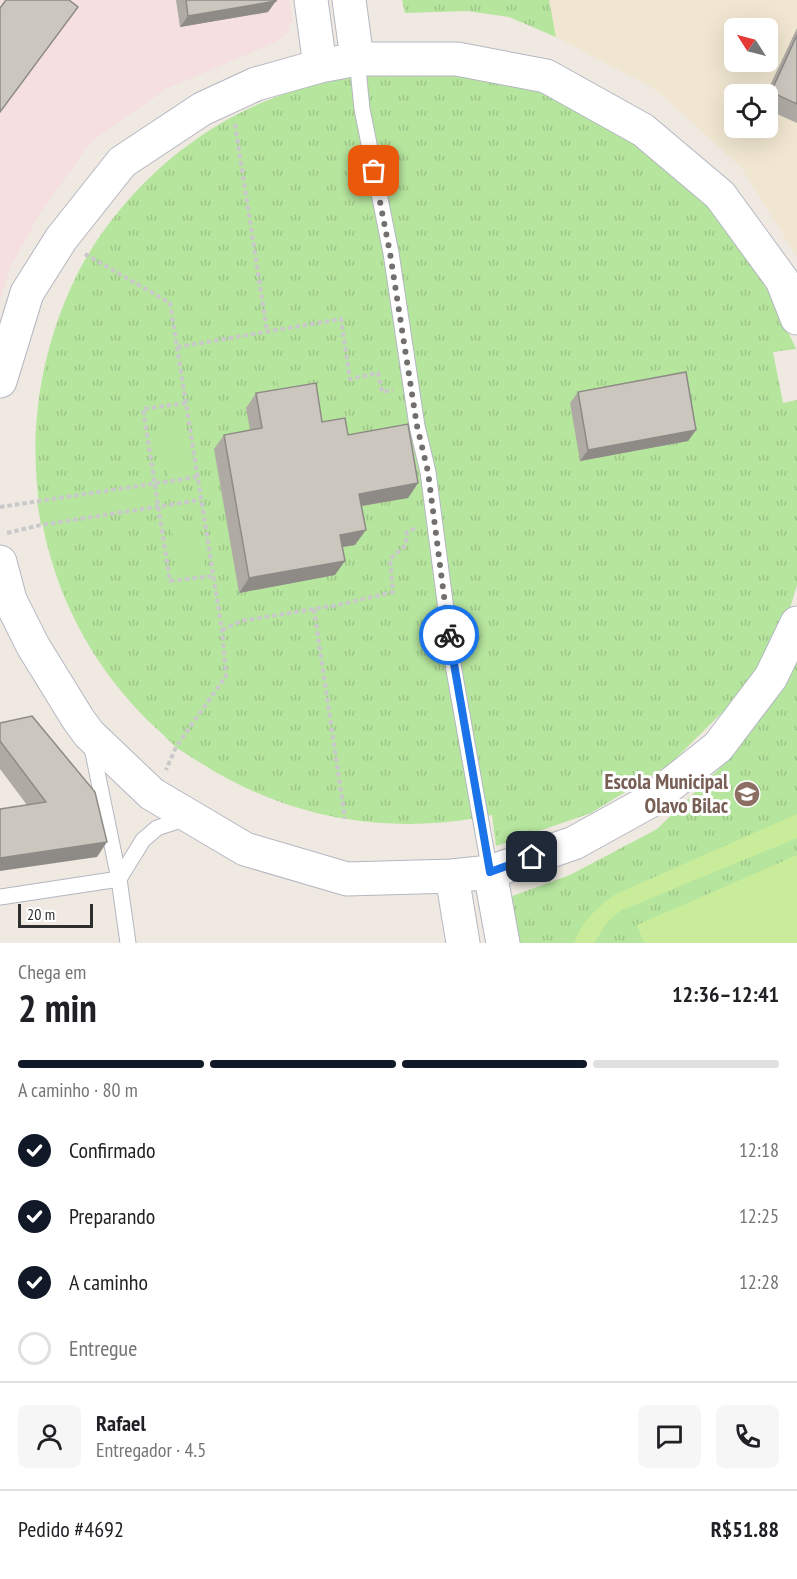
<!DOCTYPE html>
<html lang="pt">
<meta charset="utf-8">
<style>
:root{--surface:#fff;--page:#f6f6f6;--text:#202124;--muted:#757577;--line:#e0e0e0;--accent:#111827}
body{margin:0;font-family:"PT Sans Narrow",sans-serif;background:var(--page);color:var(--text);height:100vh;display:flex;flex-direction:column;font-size:22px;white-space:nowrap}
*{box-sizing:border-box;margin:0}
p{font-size:20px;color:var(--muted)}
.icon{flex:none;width:33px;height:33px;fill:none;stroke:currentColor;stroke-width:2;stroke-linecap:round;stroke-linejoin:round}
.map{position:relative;height:943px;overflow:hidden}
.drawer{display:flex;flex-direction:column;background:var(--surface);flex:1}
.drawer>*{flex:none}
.needle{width:39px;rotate:306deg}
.fabs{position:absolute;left:724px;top:18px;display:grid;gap:12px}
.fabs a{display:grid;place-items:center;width:54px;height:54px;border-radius:9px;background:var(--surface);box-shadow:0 6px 24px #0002;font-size:30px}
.scale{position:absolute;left:18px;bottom:15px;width:75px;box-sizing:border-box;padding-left:6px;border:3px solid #2e2e2e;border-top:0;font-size:16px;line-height:21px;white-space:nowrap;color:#2e2e2e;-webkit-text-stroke:4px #fff;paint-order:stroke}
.pin{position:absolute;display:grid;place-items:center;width:51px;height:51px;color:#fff;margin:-26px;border-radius:12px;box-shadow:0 3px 9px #0006}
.courier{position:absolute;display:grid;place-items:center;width:60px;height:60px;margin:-30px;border:4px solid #1a73e8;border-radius:50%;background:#fff;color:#222;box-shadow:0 2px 8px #0007}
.headline em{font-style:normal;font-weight:700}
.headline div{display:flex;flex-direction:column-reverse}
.headline{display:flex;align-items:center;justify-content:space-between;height:102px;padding:0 18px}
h1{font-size:39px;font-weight:700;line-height:45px}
.bar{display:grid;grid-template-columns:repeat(4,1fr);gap:9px 6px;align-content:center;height:72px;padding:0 18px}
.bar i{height:8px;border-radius:4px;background:var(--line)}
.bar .current{background:var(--accent)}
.bar p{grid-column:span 4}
.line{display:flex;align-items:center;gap:15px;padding:0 18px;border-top:2px solid var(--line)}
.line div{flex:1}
.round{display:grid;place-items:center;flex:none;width:63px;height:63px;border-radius:9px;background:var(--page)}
ol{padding:0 18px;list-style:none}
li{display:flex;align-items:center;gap:18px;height:66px}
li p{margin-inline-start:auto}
li .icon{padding:6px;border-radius:50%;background:var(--accent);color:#fff;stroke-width:4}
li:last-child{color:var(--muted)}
li i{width:33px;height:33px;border:3px solid var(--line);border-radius:50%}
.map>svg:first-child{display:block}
.education{fill:#f0e6d1;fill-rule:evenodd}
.medical{fill:#f5dfe0}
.grass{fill:url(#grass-tufts)}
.garden{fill:#b6e59e}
.pitch{fill:#c9ec9a}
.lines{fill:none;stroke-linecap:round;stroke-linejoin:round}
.service-casing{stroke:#b4b7c1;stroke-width:17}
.tertiary-casing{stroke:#b4b7c1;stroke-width:35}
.secondary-casing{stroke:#b4b7c1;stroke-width:35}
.path{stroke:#c9c9c9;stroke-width:4;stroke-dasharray:4.5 3;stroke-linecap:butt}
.service{stroke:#fff;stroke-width:15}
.tertiary{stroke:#fff;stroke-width:33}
.secondary{stroke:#fff;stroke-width:33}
.wall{fill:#afaba4}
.shaded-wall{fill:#8e8b86}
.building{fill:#cbc7bf;stroke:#8e8b86;stroke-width:1.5}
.done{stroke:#726f6d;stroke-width:6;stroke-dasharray:0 10.8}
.route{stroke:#1a73e8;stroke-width:8}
.labels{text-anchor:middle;stroke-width:6;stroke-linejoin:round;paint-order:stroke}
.education-label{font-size:21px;font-weight:bold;fill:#785e54;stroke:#fff;text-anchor:end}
</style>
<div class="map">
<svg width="797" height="943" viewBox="0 0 797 943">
<defs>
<pattern id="grass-tufts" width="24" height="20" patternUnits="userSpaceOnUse" patternTransform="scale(1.5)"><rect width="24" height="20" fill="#b6e59e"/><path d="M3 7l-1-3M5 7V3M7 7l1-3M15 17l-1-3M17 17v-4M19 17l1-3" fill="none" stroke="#9dc588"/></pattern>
</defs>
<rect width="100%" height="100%" fill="#efe9e1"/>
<path class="education" d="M549 0H797V257L741 167 655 89 556 37ZM735 28H768V62H735ZM735 94H768V128H735Z"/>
<polygon class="medical" points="0,0 289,0 292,19 288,32 278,41 166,89 91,142 39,215 10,268 0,300"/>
<g class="grass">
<polygon points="402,0 549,0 556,37 509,17 467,11 405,13"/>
<path d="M442 66 546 86 661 157 710 200 753 256 796 349 773 352 783 403 797 400V585L785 624 750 685 670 764 591 813 496 846 492 815C391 836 292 820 204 765 195 759 185 754 177 748 170 742 164 735 158 730 27 610 0 420 82 265 120 197 181 140 252 107 313 79 376 73 442 66Z"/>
<polygon points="797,655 797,943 519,943 512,896 570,875 657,829 723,765 783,683"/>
</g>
<g class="garden">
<polygon points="276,359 284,359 286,390 278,390"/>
<polygon points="185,419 196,480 169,484 159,424"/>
<polygon points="154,483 158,505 41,525 37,501"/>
<polygon points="198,520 208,582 182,586 171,525"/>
</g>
<g class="pitch">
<path d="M797 814V838L620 911 608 921 594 943H574C582 921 596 909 614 895Z"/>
<polygon points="797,855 797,943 644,943 637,925"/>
</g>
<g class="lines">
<defs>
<g id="service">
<polyline points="357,59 362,109 391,253 417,426 428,472 454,670 490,872"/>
<polyline points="91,743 119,879 128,943"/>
<polyline points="119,879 143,840 157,828 187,818"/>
<polyline points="0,897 119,879"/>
</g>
<g id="tertiary">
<polyline points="311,0 320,66"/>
<polyline points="349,0 357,59"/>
<polyline points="490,872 503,943"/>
<polyline points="452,876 463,943"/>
</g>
<g id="secondary">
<polyline points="0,381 27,293 61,239 122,162 202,109 256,84 320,66 357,59 457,59 546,76 643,130 720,195 782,280 797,318"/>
<polyline points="0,562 10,600 33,646 78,719 89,734 152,794 245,849 347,879 452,876 490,872 574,843 650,801 718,747 771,677 797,623"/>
</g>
</defs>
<use href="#service" class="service-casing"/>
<use href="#tertiary" class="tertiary-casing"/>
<use href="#secondary" class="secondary-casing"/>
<g class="path">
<polyline points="235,124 267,331"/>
<polyline points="85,254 170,303 222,630 226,676 176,747 166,770"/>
<polyline points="177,347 341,319 350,379 378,373 382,392 393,390"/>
<polyline points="186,403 143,409 170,581 213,576"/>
<polyline points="0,507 197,477"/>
<polyline points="7,533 41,525 200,500"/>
<polyline points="314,609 345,819"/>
<polyline points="222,630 241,621 338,605 393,592 390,559 406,545 407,532 416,528"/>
</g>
<use href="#service" class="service"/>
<use href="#tertiary" class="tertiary"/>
<use href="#secondary" class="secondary"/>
</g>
<g class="wall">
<polygon points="176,0 276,0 268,12 180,27"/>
<polygon points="797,28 797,123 768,110 768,94 766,94"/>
<polygon points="578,392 696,430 688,441 580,461 570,403"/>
<polygon points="256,393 322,422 348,435 418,483 408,498 362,506 355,545 342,547 335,575 239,593 214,449 224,435 250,430 246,408"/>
<polygon points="0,723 97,857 27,805 0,769"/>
</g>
<g class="shaded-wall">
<polygon points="276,1 268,12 180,27 188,16"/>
<polygon points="696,430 688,441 580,461 588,450"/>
<polygon points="418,483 408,498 349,508 359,494"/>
<polygon points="366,530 355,545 330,549 340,535"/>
<polygon points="345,561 335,575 239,593 249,578"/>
<polygon points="107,842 97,857 0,871 0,858"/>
</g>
<g class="building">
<polygon points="6,0 69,0 78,7 0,112 0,8"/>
<polygon points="186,0 276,0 276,1 188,16"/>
<polygon points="797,35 797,104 771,92"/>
<polygon points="686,372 696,430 588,450 578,392"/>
<polygon points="316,383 322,422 345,418 348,435 408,424 418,483 359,494 366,530 340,535 345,561 249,578 224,435 262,428 256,393"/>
<polygon points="32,716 95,792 107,842 0,858 0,809 46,802 0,741 0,723"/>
</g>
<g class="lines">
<polyline class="done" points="374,171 390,253 417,426 428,472 449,635"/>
<polyline class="route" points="449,635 490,872 532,857"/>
</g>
<defs>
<symbol id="school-disc" viewBox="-11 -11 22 22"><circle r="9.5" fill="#8d6e63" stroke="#fff"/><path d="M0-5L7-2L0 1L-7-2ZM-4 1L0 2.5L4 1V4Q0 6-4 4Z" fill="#fff"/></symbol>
</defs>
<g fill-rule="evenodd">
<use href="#school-disc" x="732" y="779" width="30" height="30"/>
</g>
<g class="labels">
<g class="education-label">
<text x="728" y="789">Escola Municipal<tspan x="728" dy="24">Olavo Bilac</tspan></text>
</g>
</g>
</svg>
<div class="fabs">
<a><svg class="needle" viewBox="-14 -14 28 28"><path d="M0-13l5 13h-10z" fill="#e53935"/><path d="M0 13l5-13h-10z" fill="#757577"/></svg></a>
<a><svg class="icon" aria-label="locate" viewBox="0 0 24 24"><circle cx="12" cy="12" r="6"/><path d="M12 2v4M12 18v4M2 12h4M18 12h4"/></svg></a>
</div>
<div class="scale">20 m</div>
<div class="pin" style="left:374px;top:171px;background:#ea580c"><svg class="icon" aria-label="bag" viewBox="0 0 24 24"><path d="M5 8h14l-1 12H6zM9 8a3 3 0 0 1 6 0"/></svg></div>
<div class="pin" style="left:532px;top:857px;background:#1f2937"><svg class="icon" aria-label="home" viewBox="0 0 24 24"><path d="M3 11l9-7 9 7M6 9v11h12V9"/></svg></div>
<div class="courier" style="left:449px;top:635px"><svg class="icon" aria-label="bike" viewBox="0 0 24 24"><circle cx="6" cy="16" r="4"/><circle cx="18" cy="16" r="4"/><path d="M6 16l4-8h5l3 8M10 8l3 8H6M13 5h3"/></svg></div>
</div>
<section class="drawer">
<div class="headline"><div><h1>2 min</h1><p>Chega em</p></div><em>12:36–12:41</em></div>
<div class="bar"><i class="current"></i><i class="current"></i><i class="current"></i><i></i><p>A caminho · 80 m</p></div>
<ol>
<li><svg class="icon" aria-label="check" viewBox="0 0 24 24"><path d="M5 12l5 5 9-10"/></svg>Confirmado<p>12:18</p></li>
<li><svg class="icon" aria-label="check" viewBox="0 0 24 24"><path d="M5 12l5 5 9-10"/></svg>Preparando<p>12:25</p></li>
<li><svg class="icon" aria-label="check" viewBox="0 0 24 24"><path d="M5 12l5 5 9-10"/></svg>A caminho<p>12:28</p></li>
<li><i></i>Entregue</li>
</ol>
<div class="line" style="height:108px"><a class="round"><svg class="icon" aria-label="person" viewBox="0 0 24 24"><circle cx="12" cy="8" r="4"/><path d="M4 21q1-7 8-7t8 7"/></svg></a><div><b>Rafael</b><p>Entregador · 4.5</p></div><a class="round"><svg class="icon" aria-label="chat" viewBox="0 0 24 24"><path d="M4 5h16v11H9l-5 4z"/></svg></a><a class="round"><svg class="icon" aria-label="phone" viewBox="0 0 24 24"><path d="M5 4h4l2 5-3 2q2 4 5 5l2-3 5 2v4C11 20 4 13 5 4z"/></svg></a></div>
<div class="line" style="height:78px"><div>Pedido #4692</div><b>R$51.88</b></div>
</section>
